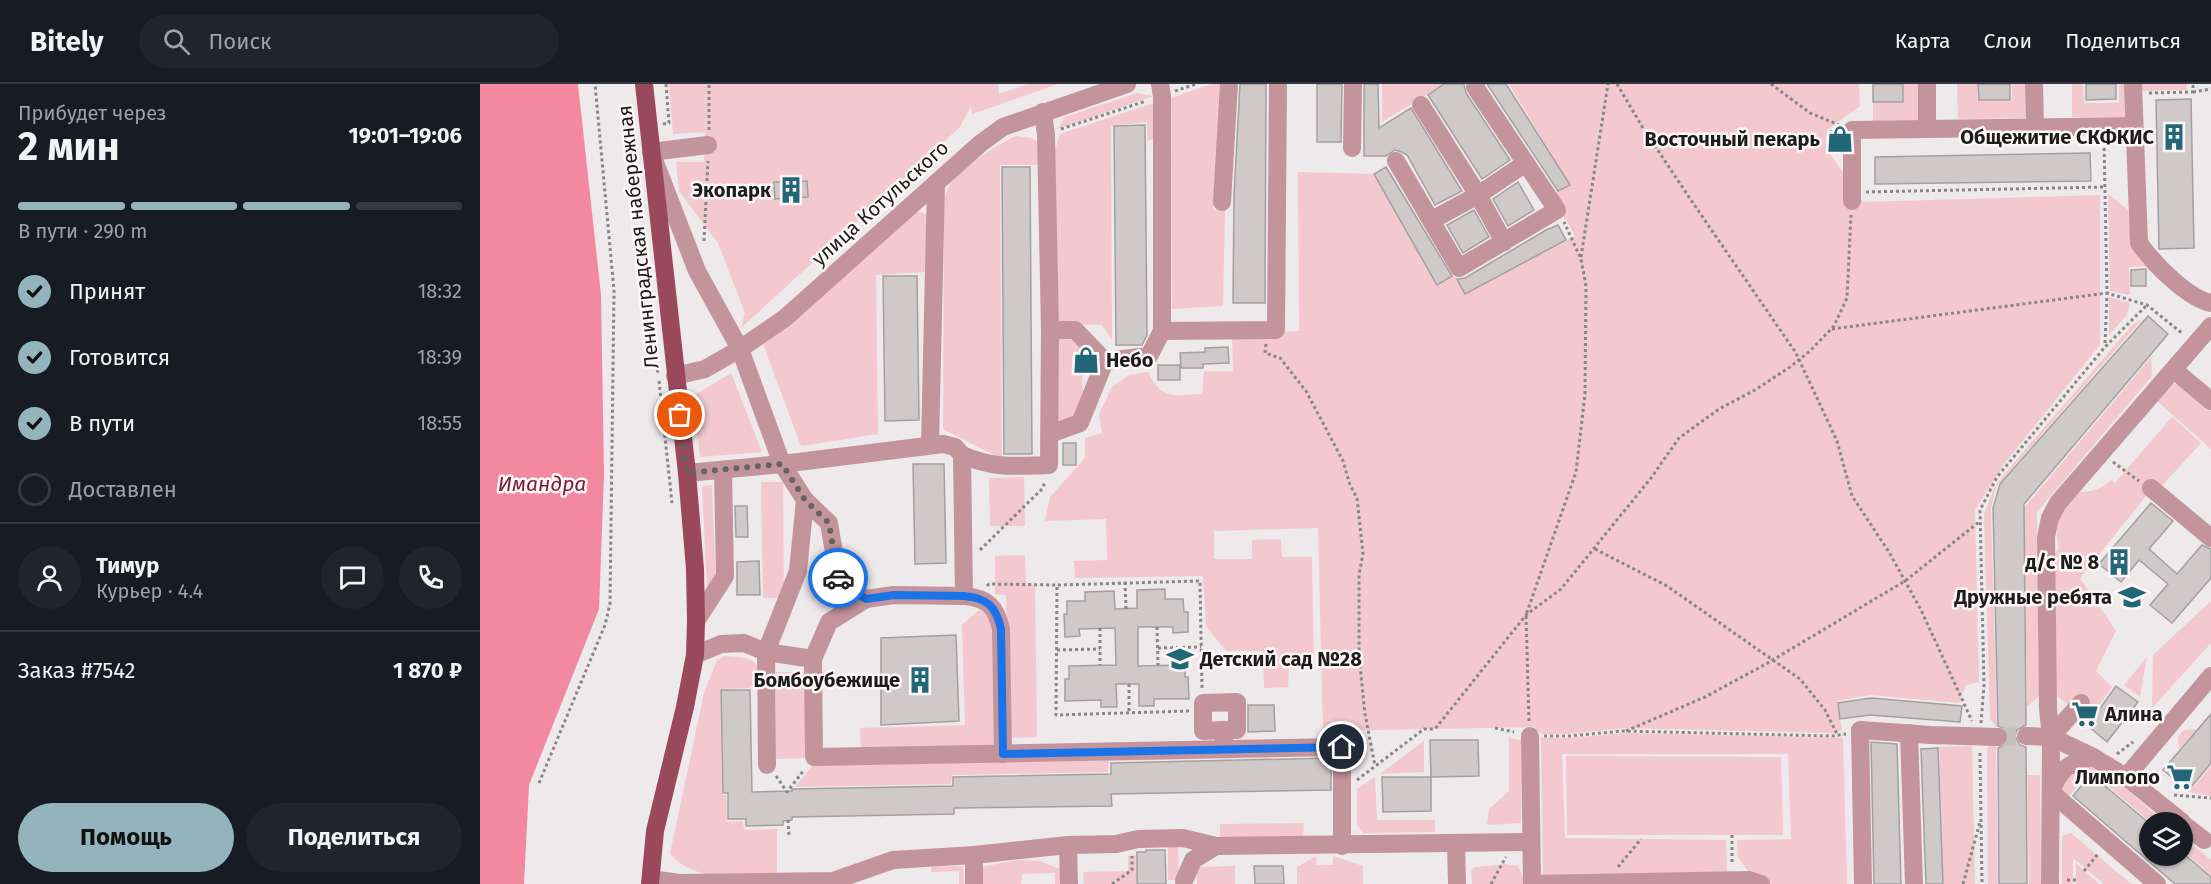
<!DOCTYPE html>
<html lang="ru">
<meta charset="utf-8">
<style>
:root{--surface:#171b24;--page:#20242c;--text:#f1f3f6;--muted:#9ea1a6;--line:#363941;--accent:#94b4bd}
body{margin:0;font-family:"Fira Sans",sans-serif;background:var(--page);color:var(--text);height:100vh;display:flex;flex-direction:column;font-size:22px;white-space:nowrap}
*{box-sizing:border-box;margin:0}
p{font-size:20px;color:var(--muted)}
.icon{flex:none;width:33px;height:33px;fill:none;stroke:currentColor;stroke-width:2;stroke-linecap:round;stroke-linejoin:round}
.map{position:relative;flex:1;overflow:hidden}
.side{display:flex;flex-direction:column;background:var(--surface);width:480px}
.side>*{flex:none}
.buttons{position:absolute;left:1659px;top:728px;display:grid;gap:12px}
.buttons a{display:grid;place-items:center;width:54px;height:54px;border-radius:50%;background:var(--surface);box-shadow:0 2px 4px #0004;font-size:30px}
.pin{position:absolute;display:grid;place-items:center;width:51px;height:51px;color:#fff;margin:-26px;border:3px solid #fff;border-radius:50%;box-shadow:0 2px 6px #0007}
.courier{position:absolute;display:grid;place-items:center;width:60px;height:60px;margin:-30px;border:4px solid #1a73e8;border-radius:50%;background:#fff;color:#222;box-shadow:0 2px 8px #0007}
.head em{font-style:normal;font-weight:700}
.head div{display:flex;flex-direction:column-reverse}
.head{display:flex;align-items:center;justify-content:space-between;height:102px;padding:0 18px}
h1{font-size:39px;font-weight:700;line-height:45px}
.bar{display:grid;grid-template-columns:repeat(4,1fr);gap:9px 6px;align-content:center;height:72px;padding:0 18px}
.bar i{height:8px;border-radius:4px;background:var(--line)}
.bar .current{background:var(--accent)}
.bar p{grid-column:span 4}
.line{display:flex;align-items:center;gap:15px;padding:0 18px;border-top:2px solid var(--line)}
.line div{flex:1}
.round{display:grid;place-items:center;flex:none;width:63px;height:63px;border-radius:32px;background:var(--page)}
ol{padding:0 18px;list-style:none}
li{display:flex;align-items:center;gap:18px;height:66px}
li p{margin-inline-start:auto}
li .icon{padding:6px;border-radius:50%;background:var(--accent);color:#111;stroke-width:4}
li:last-child{color:var(--muted)}
li i{width:33px;height:33px;border:3px solid var(--line);border-radius:50%}
.action{display:flex;gap:12px;margin-top:auto;padding:12px 18px}
.action a{flex:1;height:69px;border-radius:36px;background:var(--accent);color:#111;font-size:24px;font-weight:700;line-height:69px;text-align:center}
.action a+a{background:var(--page);color:var(--text)}
header{display:flex;align-items:center;gap:36px;box-sizing:border-box;height:84px;padding:0 30px;background:var(--surface);border-bottom:2px solid var(--line)}
header strong{font-size:28px}
nav{display:flex;gap:33px;margin-inline-start:auto;font-size:21px}
.search{width:420px;height:54px;background:var(--page);display:flex;align-items:center;gap:15px;box-sizing:border-box;padding:0 21px;border-radius:33px;color:var(--muted);font-size:22px}
main{display:flex;flex:1;min-height:0}
.map>svg:first-child{display:block}
.green{fill:#f3c8cf}
.water{fill:#f289a0}
.building{fill:#cfc9ca;stroke:#a49fa0;stroke-width:1.5}
.lines{fill:none;stroke-linecap:round;stroke-linejoin:round}
.minor-tunnel{stroke:#c4c0c1;stroke-width:18;stroke-dasharray:18 9;stroke-linecap:butt}
.path{stroke:#898686;stroke-width:3;stroke-dasharray:3 3;stroke-linecap:butt}
.minor{stroke:#c3949c;stroke-width:18}
.major{stroke:#9a495d;stroke-width:18}
.done{stroke:#666363;stroke-width:6;stroke-dasharray:0 10.8}
.route{stroke:#1a73e8;stroke-width:8}
.labels{text-anchor:middle;stroke-width:5;stroke-linejoin:round;paint-order:stroke}
.poi-label{font-size:20px;font-weight:bold;fill:#1d1b1b;stroke:#fcf6f7;text-anchor:end}
.street-label{font-size:20px;fill:#1d1b1b;stroke:#fcf6f7}
.water-label{font-size:21px;font-style:italic;fill:#771b39;stroke:#fcf6f7}
</style>
<header>
<strong>Bitely</strong>
<div class="search"><svg class="icon" aria-label="search" viewBox="0 0 24 24"><circle cx="10" cy="10" r="6"/><path d="M15 15l6 6"/></svg>Поиск</div>
<nav><a>Карта</a><a>Слои</a><a>Поделиться</a></nav>
</header>
<main>
<section class="side">
<div class="head"><div><h1>2 мин</h1><p>Прибудет через</p></div><em>19:01–19:06</em></div>
<div class="bar"><i class="current"></i><i class="current"></i><i class="current"></i><i></i><p>В пути · 290 m</p></div>
<ol>
<li><svg class="icon" aria-label="check" viewBox="0 0 24 24"><path d="M5 12l5 5 9-10"/></svg>Принят<p>18:32</p></li>
<li><svg class="icon" aria-label="check" viewBox="0 0 24 24"><path d="M5 12l5 5 9-10"/></svg>Готовится<p>18:39</p></li>
<li><svg class="icon" aria-label="check" viewBox="0 0 24 24"><path d="M5 12l5 5 9-10"/></svg>В пути<p>18:55</p></li>
<li><i></i>Доставлен</li>
</ol>
<div class="line" style="height:108px"><a class="round"><svg class="icon" aria-label="person" viewBox="0 0 24 24"><circle cx="12" cy="8" r="4"/><path d="M4 21q1-7 8-7t8 7"/></svg></a><div><b>Тимур</b><p>Курьер · 4.4</p></div><a class="round"><svg class="icon" aria-label="chat" viewBox="0 0 24 24"><path d="M4 5h16v11H9l-5 4z"/></svg></a><a class="round"><svg class="icon" aria-label="phone" viewBox="0 0 24 24"><path d="M5 4h4l2 5-3 2q2 4 5 5l2-3 5 2v4C11 20 4 13 5 4z"/></svg></a></div>
<div class="line" style="height:78px"><div>Заказ #7542</div><b>1 870 ₽</b></div>
<div class="action"><a>Помощь</a><a>Поделиться</a></div>
</section>
<div class="map">
<svg width="1731" height="800" viewBox="0 0 1731 800">
<rect width="100%" height="100%" fill="#eee9ea"/>
<g class="green">
<polygon points="189,0 518,0 519,10 547,0 578,0 492,30 491,22 480,43 261,244 265,229 238,159 199,107 196,78 224,78 225,48 193,50"/>
<polygon points="731,0 741,0 733,126 745,127 743,222 692,225 691,14"/>
<polygon points="902,0 964,0 902,38"/>
<path d="M1029 0H1379L1380 22 1347 46 1346 64 1383 118 1620 111V261L1524 380 1495 426 1499 598 1486 601 1479 619 1390 611 1357 617 1362 646 1354 649 1145 644 1088 650H1062L1054 643 843 647 838 444 734 447V475H772V456L801 455 802 473H832L834 583 809 584 808 603 784 604 783 567H746L726 542 723 492 595 494 594 477 627 476 626 435 565 437 570 413 605 374V354L622 349 619 330 632 303 649 291 668 288C682 317 693 311 722 310L724 287H753L752 250 819 247 818 88 894 90 957 200 972 192 977 194 985 209 1095 152 1072 111 1089 100Z"/>
<polygon points="1424,0 1439,0 1440,36 1393,37 1393,19 1424,19"/>
<polygon points="1477,0 1497,0 1498,17 1532,17 1532,0 1545,0 1545,34 1478,35"/>
<polygon points="1592,0 1603,0 1604,19 1639,19 1639,0 1651,0 1652,33 1592,33"/>
<polygon points="1657,0 1707,0 1707,6 1657,7"/>
<polygon points="657,9 673,12 578,45 585,33"/>
<polygon points="674,19 675,53 668,57 667,38 631,42 632,256 622,241 577,241 575,67 580,50"/>
<path d="M536 52 551 54 559 59 560 81H520L522 375 463 345 464 117C465 113 466 108 468 104 477 85 517 61 536 52Z"/>
<polygon points="1628,110 1648,126 1653,161 1663,180 1670,182 1649,183 1650,211 1630,207"/>
<polygon points="442,128 446,131 446,188 396,191 398,350 321,362 283,260 395,166 435,129"/>
<polygon points="1629,213 1650,219 1647,231 1629,251"/>
<polygon points="1663,234 1516,403 1511,425 1517,643 1510,635 1504,430 1514,404 1526,388 1652,241"/>
<polygon points="573,251 594,251 607,266 598,267 598,287 602,288 603,317 597,336 573,343"/>
<polygon points="1671,273 1672,292 1557,428 1559,612 1547,623 1544,424"/>
<polygon points="251,289 282,368 220,373 213,312"/>
<polygon points="1691,299 1700,302 1731,327 1731,365 1676,316"/>
<path d="M1692 333 1721 359 1680 404 1675 401 1600 494 1636 547 1616 587 1632 603 1615 627 1600 614 1592 624 1571 607 1575 470 1579 464C1573 439 1581 428 1595 409 1609 407 1620 407 1631 396L1635 399Z"/>
<polygon points="544,393 545,442 510,442 509,394"/>
<polygon points="281,398 303,398 304,514 283,514"/>
<polygon points="232,401 236,504 227,504 222,402"/>
<polygon points="545,471 546,501 555,501 557,653 528,654 526,511 515,510 515,472"/>
<polygon points="1731,517 1731,559 1672,624 1673,571"/>
<polygon points="499,526 511,531 516,544 517,665 381,669 380,644 485,641 482,541"/>
<path d="M245 572C264 574 277 571 281 593L270 604 240 605 242 711H246L247 738 263 737 264 746 297 745V791C260 791 217 800 190 770L224 609 237 576Z"/>
<polygon points="1667,573 1660,613 1644,601"/>
<polygon points="296,588 327,588 327,674 296,675"/>
<polygon points="1717,645 1699,665 1698,653 1704,646"/>
<polygon points="1144,649 1363,654 1367,800 1290,800 1268,787 1258,773 1257,756 1311,755 1308,670 1082,670 1085,754 1246,756 1247,793 1063,793 1061,654 1090,654"/>
<polygon points="1029,654 1042,656 1041,739 1007,741 1009,725 1029,707"/>
<polygon points="944,657 944,688 900,690"/>
<polygon points="1516,660 1518,800 1508,800 1507,667 1509,661"/>
<polygon points="1492,662 1495,800 1463,800 1459,663"/>
<polygon points="851,672 629,677 628,688 472,691 471,700 315,703 333,681"/>
<polygon points="1086,672 1301,673 1303,751 1087,751"/>
<path d="M1611 682 1642 702 1685 738H1670L1611 687 1588 713 1580 708C1588 691 1591 684 1611 682Z"/>
<polygon points="1731,683 1731,712 1709,708"/>
<polygon points="1547,691 1560,691 1561,800 1549,800"/>
<polygon points="895,693 897,736 955,736 955,748 883,749 877,741 877,705"/>
<polygon points="824,739 823,755 740,756 740,740"/>
<polygon points="1591,749 1651,800 1624,800 1593,774 1593,800 1582,800 1582,752"/>
<polygon points="1703,753 1731,776 1731,791 1703,767"/>
<polygon points="688,760 698,760 699,796 688,796"/>
<polygon points="656,771 656,800 604,800 603,788 648,787 648,772"/>
<polygon points="836,772 837,781 853,781 853,772 883,782 883,800 817,800 817,783"/>
<polygon points="538,776 560,777 582,786 582,800 575,800 575,789 542,790 541,800 500,800 500,783"/>
<polygon points="1596,779 1619,800 1596,800"/>
<polygon points="1026,780 1038,782 1046,800 992,800 991,787 995,783"/>
<polygon points="483,782 484,800 479,800 479,787 451,788 451,783"/>
<polygon points="755,782 755,800 717,800 717,783"/>
</g>
<polygon class="water" points="0,0 98,0 121,211 124,391 119,525 49,701 44,800 0,800"/>
<g class="building">
<polygon points="760,0 786,0 785,219 753,219 754,111"/>
<polygon points="837,0 862,0 861,58 837,58"/>
<polygon points="884,0 898,0 899,44 931,24 982,107 955,121 927,71 922,68 915,66 906,72 884,72"/>
<polygon points="964,0 984,0 986,9 1030,76 1002,95 948,11"/>
<polygon points="1007,0 1026,0 1090,101 1078,107"/>
<rect x="1393" y="0" width="30" height="18"/>
<polygon points="1498,0 1530,0 1530,16 1499,16"/>
<polygon points="1606,0 1636,0 1636,15 1606,16"/>
<polygon points="1711,15 1714,164 1679,165 1676,16"/>
<polygon points="665,41 667,251 662,261 636,261 634,42"/>
<polygon points="1350,47 1361,47 1361,63 1350,64"/>
<polygon points="1610,69 1611,97 1395,100 1395,73"/>
<polygon points="522,83 550,83 552,370 524,370"/>
<polygon points="906,83 972,192 957,201 894,90"/>
<polygon points="327,97 328,113 295,115 294,98"/>
<polygon points="1038,98 1054,126 1028,142 1013,115"/>
<polygon points="994,126 1009,153 983,169 967,141"/>
<polygon points="1078,141 1086,156 985,210 977,195 985,194 1066,146"/>
<polygon points="1666,185 1666,202 1651,202 1651,186"/>
<polygon points="403,192 437,192 439,336 405,337"/>
<polygon points="1668,232 1688,250 1544,420 1546,641 1537,646 1535,652 1540,661 1546,663 1547,800 1519,800 1518,664 1527,659 1529,653 1524,644 1518,642 1513,424 1520,400"/>
<polygon points="748,263 749,279 723,280 723,284 701,284 700,269 725,268 725,264"/>
<polygon points="599,267 612,280 609,286 599,286"/>
<rect x="678" y="281" width="22" height="15"/>
<rect x="583" y="359" width="13" height="22"/>
<polygon points="433,380 464,380 466,479 435,480"/>
<polygon points="1671,419 1693,437 1669,465 1697,490 1722,461 1731,465 1731,494 1692,539 1670,521 1688,500 1659,476 1641,498 1619,480"/>
<polygon points="255,422 267,422 268,453 256,453"/>
<polygon points="279,477 280,511 257,511 257,478"/>
<polygon points="685,505 685,515 703,515 704,528 708,528 708,548 693,549 693,543 658,543 658,582 705,581 705,593 708,593 709,615 674,615 674,622 659,622 659,600 636,600 637,623 621,623 621,616 585,617 585,595 589,595 589,582 636,581 635,544 599,545 600,552 585,553 584,530 587,530 587,517 605,517 605,508 634,507 635,525 657,524 657,506"/>
<polygon points="476,551 479,637 401,641 401,554"/>
<polygon points="1636,602 1658,618 1627,658 1601,636 1610,625 1616,630"/>
<polygon points="241,606 270,606 272,708 312,707 312,705 473,702 473,693 631,690 631,679 851,674 851,706 631,710 632,722 474,724 474,730 312,733 312,736 303,737 303,741 266,742 266,735 248,735 248,709 243,709"/>
<polygon points="1391,614 1482,622 1480,638 1390,631 1360,635 1358,619"/>
<polygon points="768,621 794,621 795,647 768,648"/>
<polygon points="1731,630 1731,679 1708,707 1683,686"/>
<polygon points="950,656 998,656 999,692 951,693"/>
<polygon points="1391,658 1417,660 1421,800 1394,800"/>
<polygon points="1458,664 1463,800 1446,800 1441,665"/>
<polygon points="1611,690 1670,740 1670,771 1705,771 1731,793 1731,800 1695,800 1593,712"/>
<polygon points="902,693 951,693 951,727 903,728"/>
<polygon points="666,766 685,766 686,800 657,800 657,768 666,768"/>
<polygon points="774,782 803,782 804,800 775,800"/>
</g>
<g class="lines">
<polyline class="minor-tunnel" points="1518,653 1546,652"/>
<g class="path">
<polyline points="1137,0 1163,44 1213,119 1316,269 1357,357 1372,412 1409,468 1441,526 1492,637"/>
<polyline points="1291,0 1330,29 1359,41"/>
<polyline points="695,7 716,0"/>
<polyline points="1713,8 1731,5"/>
<polyline points="1669,9 1713,8 1713,0"/>
<polyline points="183,40 189,39 186,0"/>
<polyline points="581,45 666,17"/>
<polyline points="229,46 229,0"/>
<polyline points="1624,58 1627,209 1625,261"/>
<polyline points="1386,108 1625,103"/>
<polyline points="224,157 228,77"/>
<polyline points="1101,173 1128,0"/>
<polyline points="172,232 178,291"/>
<polyline points="1352,245 1627,209 1667,221 1703,250"/>
<polyline points="786,260 785,269 800,274 826,307 863,377 870,401 877,414 883,470 879,491 879,572 885,630 895,682"/>
<polyline points="179,297 192,419"/>
<polyline points="1633,378 1659,397"/>
<polyline points="1115,465 1187,502 1320,595 1345,626 1358,652"/>
<polyline points="500,466 563,404 565,397"/>
<polyline points="645,498 646,525"/>
<polyline points="507,502 509,500 577,501"/>
<polyline points="677,543 678,581"/>
<polyline points="620,544 620,581"/>
<polyline points="678,564 721,563"/>
<polyline points="577,566 620,565"/>
<polyline points="649,600 649,629"/>
<polyline points="709,627 576,631 577,501 720,497 722,605"/>
<polyline points="1049,637 1046,531 1096,388 1105,310 1106,202 1101,175 1084,138"/>
<polyline points="1501,639 1504,601 1500,426 1517,393 1625,263 1667,221"/>
<polyline points="1015,644 1034,648"/>
<polyline points="1146,647 1225,613 1286,580 1425,497 1499,438"/>
<polyline points="1064,652 1090,652 1142,647 1352,652 1366,650"/>
<polyline points="1500,669 1502,800"/>
<polyline points="1637,670 1653,658"/>
<polyline points="296,692 307,708 324,686"/>
<polyline points="877,696 944,645 955,645 1046,531 1081,505 1171,394 1199,354 1239,325 1275,306 1310,283 1330,267 1354,242 1367,214 1371,131"/>
<polyline points="59,699 125,541 130,520 134,207 115,0"/>
<polyline points="1694,711 1731,714"/>
<polyline points="308,736 309,751"/>
<polyline points="1252,751 1252,780"/>
<polyline points="1138,783 1161,755"/>
<polyline points="1604,787 1618,770"/>
<polyline points="1587,796 1596,796"/>
<polyline points="632,800 652,786 652,772"/>
<polyline points="1011,800 1026,773"/>
<polyline points="1483,800 1500,738"/>
</g>
<g class="minor">
<polyline points="680,0 682,12 682,247 796,246 798,0"/>
<polyline points="1447,0 1447,44"/>
<polyline points="1554,0 1555,43"/>
<path d="M1653 0 1659 159C1673 179 1707 214 1731 219"/>
<polyline points="941,21 998,111 1024,158"/>
<path d="M228 61 171 68 217 187 260 265 302 380 325 416 349 439 359 498 386 515 414 511 484 512C508 514 516 523 521 545L523 670"/>
<polyline points="872,64 873,0"/>
<polyline points="916,77 979,184 1077,126 995,3 996,0"/>
<polyline points="1372,117 1372,46 1654,42"/>
<polyline points="742,118 749,0"/>
<polyline points="952,136 998,111 1046,79"/>
<polyline points="570,246 595,246 625,277 669,272 682,247"/>
<polyline points="1694,286 1731,317"/>
<polyline points="195,292 225,285 260,265 305,234 501,59 523,43 647,0"/>
<polyline points="570,350 600,339 625,277"/>
<polyline points="450,361 456,99"/>
<path d="M482 371C515 385 535 382 569 381L570 246 566 51 563 28"/>
<polyline points="207,389 302,380 463,360 475,363 482,371 484,512"/>
<polyline points="1671,404 1731,454"/>
<polyline points="216,537 245,492 243,386"/>
<polyline points="215,571 241,560 264,559 286,568 333,575 334,673 862,663 862,762"/>
<polyline points="333,575 349,538 386,515"/>
<polyline points="744,646 757,646 757,618 723,619 723,647 744,646 744,665"/>
<polyline points="1429,649 1434,800"/>
<polyline points="1050,652 1052,800 1269,796 1281,800"/>
<polyline points="1546,652 1571,653 1613,673 1646,693 1731,592"/>
<polyline points="1571,653 1601,619"/>
<path d="M1613 673C1589 679 1580 684 1571 708L1677 800"/>
<polyline points="287,681 286,568 318,487 325,416"/>
<polyline points="1646,693 1702,738"/>
<polyline points="1702,739 1724,756"/>
<polyline points="976,759 977,800"/>
<polyline points="588,761 589,800"/>
<polyline points="494,771 494,800"/>
<polyline points="171,795 199,799 353,797 413,776 494,771 588,761 636,760 658,755 703,754 736,762 1051,758"/>
<polyline points="704,797 713,776 736,762"/>
<polyline points="1383,800 1380,646 1451,651 1518,653"/>
<polyline points="1570,800 1571,653 1568,625 1566,453 1570,434 1578,419 1731,242"/>
</g>
<polyline class="major" points="164,0 207,389 215,485 216,537 215,571 205,623 175,747 170,800"/>
</g>
<g class="lines">
<polyline class="done" points="200,331 207,389 302,380 325,416 349,439 358,494"/>
<path class="route" d="M358 494V498L386 515 414 511 484 512C508 514 516 523 521 545L523 670 862 663"/>
</g>
<defs>
<symbol id="building-bare" viewBox="-9 -9 18 18"><path d="M-4-6H4V6H1V3H-1V6H-4ZM-2.5-4.3h1.7v1.8h-1.7ZM.8-4.3h1.7v1.8H.8ZM-2.5-1h1.7V.8h-1.7ZM.8-1h1.7V.8H.8Z" fill="#226778" stroke="#fcf6f7" stroke-width="2.5" paint-order="stroke"/></symbol>
<symbol id="shop-bare" viewBox="-9 -9 18 18"><path d="M-5-2.5h2.3a2.7 3.5 0 0 1 5.4 0H5L5.5 6h-11ZM-1.5-2.5h3a1.5 2.3 0 0 0-3 0Z" fill="#226778" stroke="#fcf6f7" stroke-width="2.5" paint-order="stroke"/></symbol>
<symbol id="school-bare" viewBox="-9 -9 18 18"><path d="M0-5L7-2L0 1L-7-2ZM-4 1L0 2.5L4 1V4Q0 6-4 4Z" fill="#226778" stroke="#fcf6f7" stroke-width="2.5" paint-order="stroke"/></symbol>
<symbol id="supermarket-bare" viewBox="-9 -9 18 18"><path d="M-6-5.5h2.5l.6 2H6L4.5 2H-2.5L-4.4-4H-6ZM-1.5 3.2a1.3 1.3 0 1 0 .1 0ZM3 3.2a1.3 1.3 0 1 0 .1 0Z" fill="#226778" stroke="#fcf6f7" stroke-width="2.5" paint-order="stroke"/></symbol>
</defs>
<g fill-rule="evenodd">
<use href="#building-bare" x="1675" y="34" width="38" height="38"/>
<use href="#shop-bare" x="1341" y="36" width="38" height="38"/>
<use href="#building-bare" x="292" y="87" width="38" height="38"/>
<use href="#shop-bare" x="587" y="257" width="38" height="38"/>
<use href="#building-bare" x="1620" y="459" width="38" height="38"/>
<use href="#school-bare" x="1633" y="494" width="38" height="38"/>
<use href="#school-bare" x="681" y="556" width="38" height="38"/>
<use href="#building-bare" x="421" y="577" width="38" height="38"/>
<use href="#supermarket-bare" x="1586" y="611" width="38" height="38"/>
<use href="#supermarket-bare" x="1681" y="674" width="38" height="38"/>
</g>
<g class="labels">
<g class="poi-label">
<text x="1674" y="60">Общежитие СКФКИС</text>
<text x="1340" y="62">Восточный пекарь</text>
<text x="291" y="113">Экопарк</text>
<text x="626" y="283" text-anchor="start">Небо</text>
<text x="1619" y="485">д/с № 8</text>
<text x="1632" y="520">Дружные ребята</text>
<text x="720" y="582" text-anchor="start">Детский сад №28</text>
<text x="420" y="603">Бомбоубежище</text>
<text x="1625" y="637" text-anchor="start">Алина</text>
<text x="1680" y="700">Лимпопо</text>
</g>
<g class="street-label">
<text transform="translate(400 119) rotate(-42)" y="7">улица Котульского</text>
<text transform="translate(158 153) rotate(-96)" y="7">Ленинградская набережная</text>
</g>
<g class="water-label">
<text x="62" y="407">Имандра</text>
</g>
</g>
</svg>
<div class="buttons">
<a><svg class="icon" aria-label="layers" viewBox="0 0 24 24"><path d="M12 4l9 5-9 5-9-5zM3 14l9 5 9-5"/></svg></a>
</div>
<div class="pin" style="left:200px;top:331px;background:#ea580c"><svg class="icon" aria-label="bag" viewBox="0 0 24 24"><path d="M5 8h14l-1 12H6zM9 8a3 3 0 0 1 6 0"/></svg></div>
<div class="pin" style="left:862px;top:663px;background:#1f2937"><svg class="icon" aria-label="home" viewBox="0 0 24 24"><path d="M3 11l9-7 9 7M6 9v11h12V9"/></svg></div>
<div class="courier" style="left:358px;top:494px"><svg class="icon" aria-label="car" viewBox="0 0 24 24"><path d="M5 17H2v-5l4-1 3-4h7l3 4 3 1v5h-3M9 17h6M6 11h13"/><circle cx="7" cy="17" r="2"/><circle cx="17" cy="17" r="2"/></svg></div>
</div>
</main>
